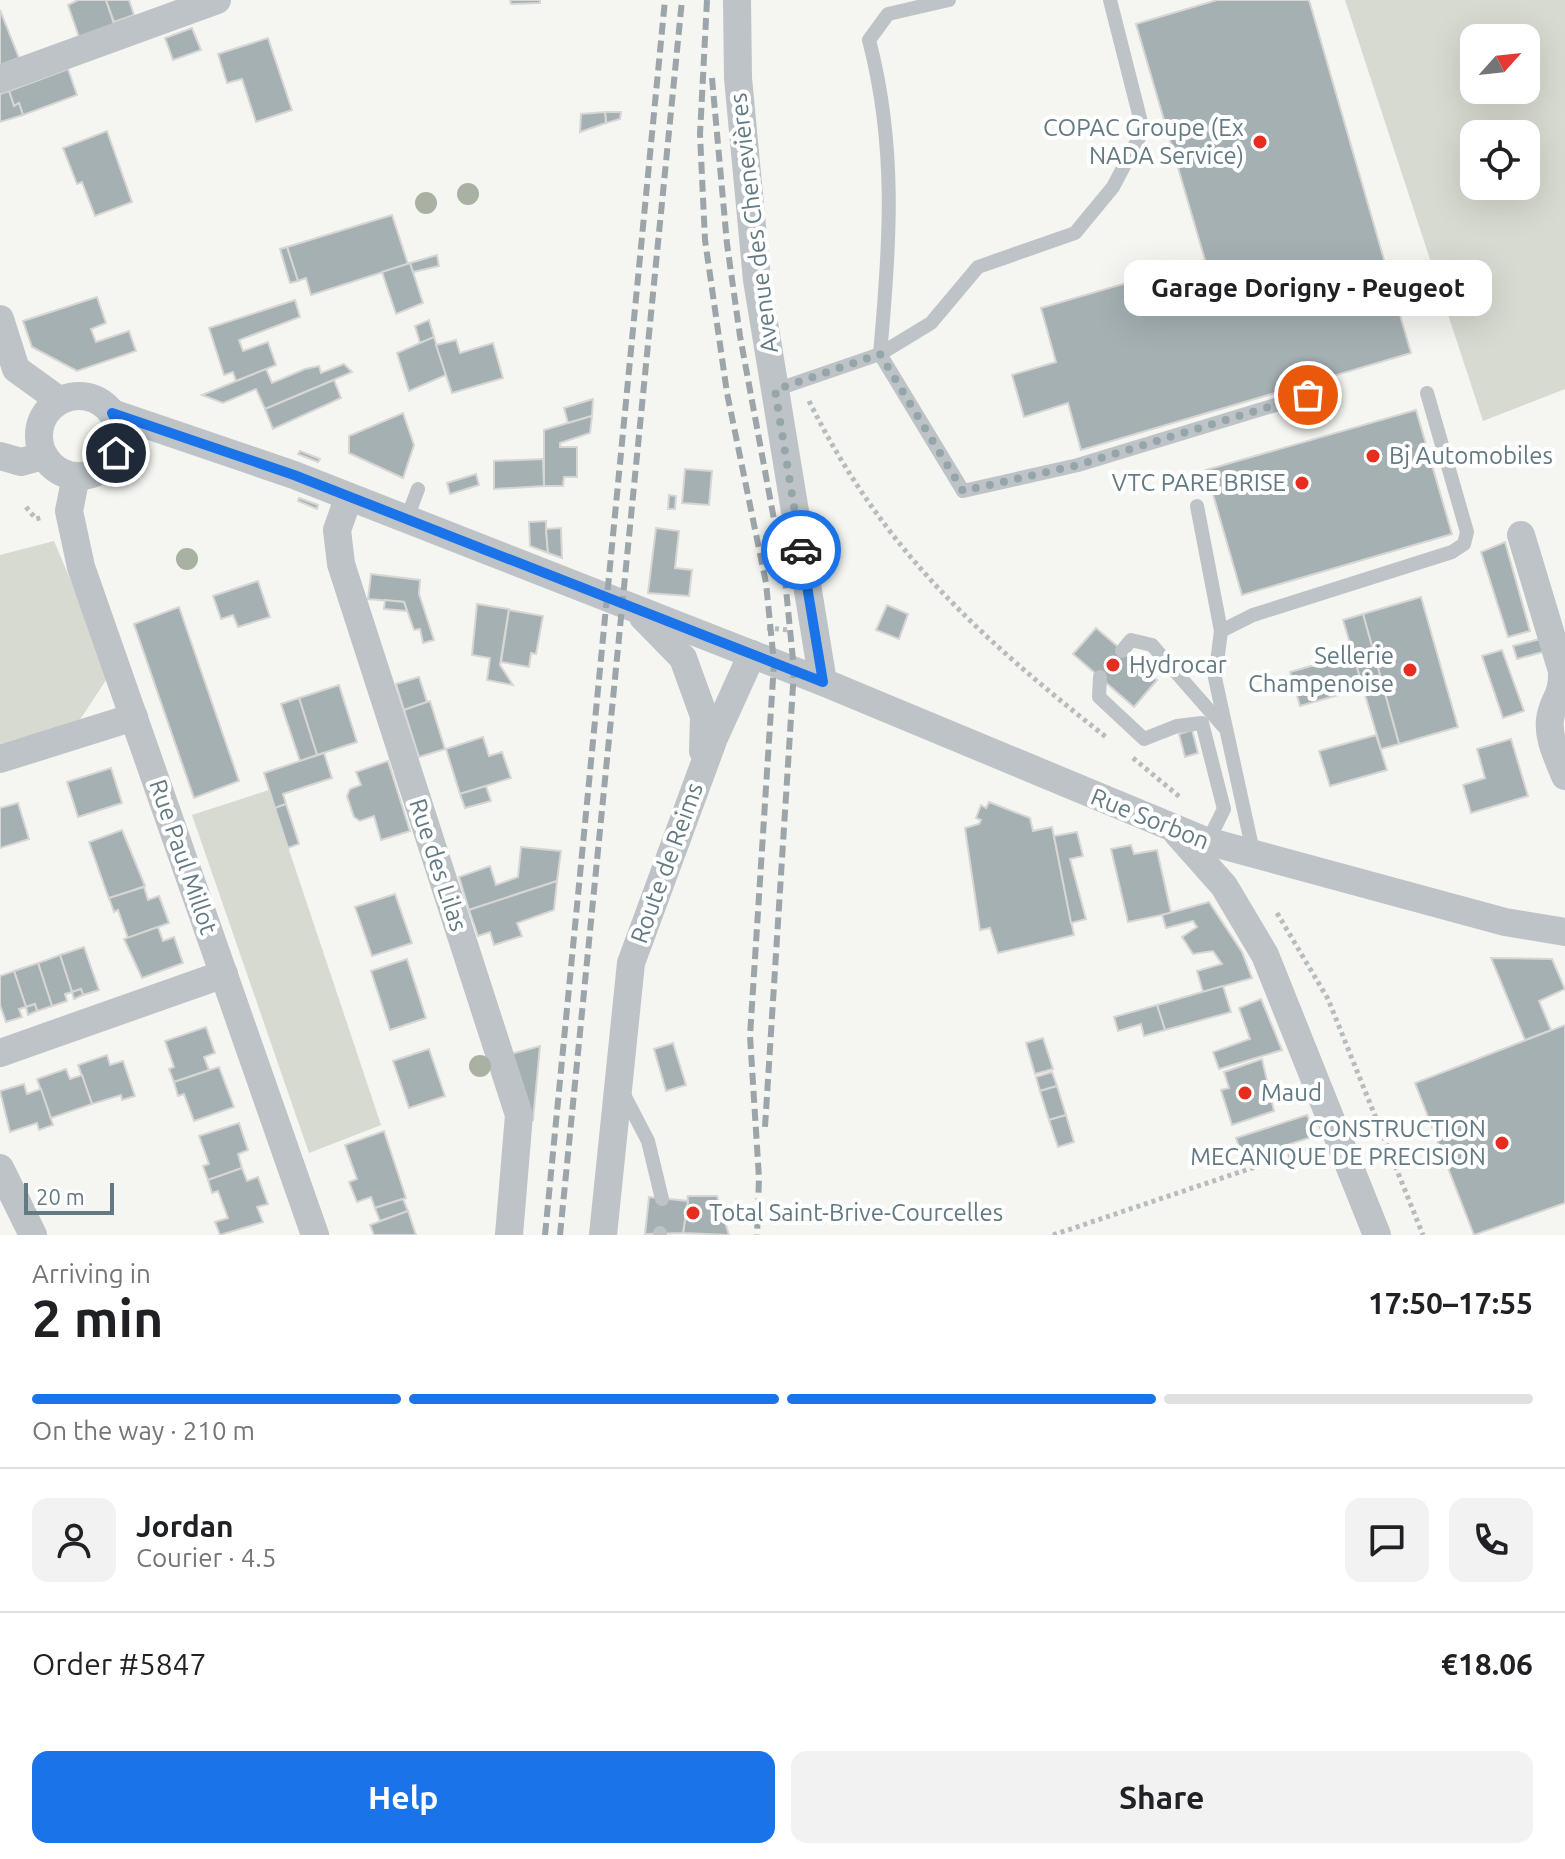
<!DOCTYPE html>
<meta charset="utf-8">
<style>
:root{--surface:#fff;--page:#f2f2f2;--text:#202124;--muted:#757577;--line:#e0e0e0;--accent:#1a73e8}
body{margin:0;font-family:Ubuntu,sans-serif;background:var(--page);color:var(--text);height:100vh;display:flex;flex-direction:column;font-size:30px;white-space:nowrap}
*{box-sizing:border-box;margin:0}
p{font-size:26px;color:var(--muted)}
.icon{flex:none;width:44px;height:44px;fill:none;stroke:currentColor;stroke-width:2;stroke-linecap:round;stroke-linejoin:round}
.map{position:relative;height:1235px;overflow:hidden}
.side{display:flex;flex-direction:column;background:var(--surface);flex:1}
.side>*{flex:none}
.needle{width:52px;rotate:63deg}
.controls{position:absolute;left:1460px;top:24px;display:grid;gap:16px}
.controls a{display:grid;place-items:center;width:80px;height:80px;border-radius:16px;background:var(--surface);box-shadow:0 8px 32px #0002;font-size:40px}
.scale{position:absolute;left:24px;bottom:20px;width:90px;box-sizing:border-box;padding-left:8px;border:4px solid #637a83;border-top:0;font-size:22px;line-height:28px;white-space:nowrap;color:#637a83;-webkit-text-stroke:6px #fff;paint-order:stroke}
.pin{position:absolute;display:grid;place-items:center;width:68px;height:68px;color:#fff;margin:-34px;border:4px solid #fff;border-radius:50%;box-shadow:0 2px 8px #0007}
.courier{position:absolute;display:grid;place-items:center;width:80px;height:80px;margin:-40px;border:6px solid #1a73e8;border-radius:50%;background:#fff;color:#222;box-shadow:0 2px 10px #0007}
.bubble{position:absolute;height:56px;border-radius:16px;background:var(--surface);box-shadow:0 8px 32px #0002;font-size:26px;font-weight:600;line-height:56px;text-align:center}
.summary em{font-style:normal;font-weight:600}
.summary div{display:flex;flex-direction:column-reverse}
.summary{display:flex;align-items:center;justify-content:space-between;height:136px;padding:0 32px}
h1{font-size:52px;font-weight:600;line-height:60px}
.bar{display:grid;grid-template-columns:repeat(4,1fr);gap:12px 8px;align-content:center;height:96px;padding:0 32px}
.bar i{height:10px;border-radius:6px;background:var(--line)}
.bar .active{background:var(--accent)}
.bar p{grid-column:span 4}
.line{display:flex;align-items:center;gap:20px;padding:0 32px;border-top:2px solid var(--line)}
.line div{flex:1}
.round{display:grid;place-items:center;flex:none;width:84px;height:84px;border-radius:16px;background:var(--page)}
.action{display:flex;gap:16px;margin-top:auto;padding:16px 32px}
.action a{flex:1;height:92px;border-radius:16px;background:var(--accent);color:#fff;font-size:32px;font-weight:600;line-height:92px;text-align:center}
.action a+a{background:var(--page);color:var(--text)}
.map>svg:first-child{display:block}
.green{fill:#d6dad0;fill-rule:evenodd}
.building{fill:#a5b0b3;stroke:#d7d6d4;stroke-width:2}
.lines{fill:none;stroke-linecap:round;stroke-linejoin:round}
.path{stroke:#b7bcbd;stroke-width:5;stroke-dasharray:4 4;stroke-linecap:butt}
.service{stroke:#bdc3c6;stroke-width:14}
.minor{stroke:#bdc3c6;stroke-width:28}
.rail{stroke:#9ca6aa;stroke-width:6;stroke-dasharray:12 6;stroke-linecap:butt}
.tree{fill:#a9b1a2}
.done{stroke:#96a5aa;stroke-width:8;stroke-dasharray:0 14.4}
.route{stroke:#1a73e8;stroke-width:10}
.poi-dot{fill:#e72d1f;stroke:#fff;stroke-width:3}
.labels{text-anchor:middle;stroke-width:8;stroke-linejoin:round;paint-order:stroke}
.poi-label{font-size:24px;fill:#637a83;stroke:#fff;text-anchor:end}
.street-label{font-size:24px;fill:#637a83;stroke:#fff}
</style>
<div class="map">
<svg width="1565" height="1235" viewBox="0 0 1565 1235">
<rect width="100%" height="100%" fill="#f5f5f1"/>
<g class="green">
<path d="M1345 0H1565V389L1483 421ZM1474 38H1526V90H1474ZM1474 134H1526V186H1474Z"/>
<polygon points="54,541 110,674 79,721 0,744 0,555"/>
<polygon points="269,790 381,1125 309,1153 192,815"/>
</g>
<g class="building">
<polygon points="78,0 106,0 114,24 79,37 68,5"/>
<polygon points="106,0 129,0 134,15 114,22"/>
<polygon points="510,0 540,0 540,3 511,4"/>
<polygon points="1217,0 1309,0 1411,353 1081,450 1068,403 1024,417 1012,375 1056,362 1041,308 1205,260 1136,24"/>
<polygon points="0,10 19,58 0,65"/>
<polygon points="192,28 201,50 173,60 165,38"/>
<polygon points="268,38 292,110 256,122 242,79 227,83 218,54"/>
<polygon points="68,69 77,95 23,115 19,103 14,106 9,91"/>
<polygon points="9,91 14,106 19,103 23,115 0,122 0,94"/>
<polygon points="605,112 621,112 620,119 606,123"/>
<polygon points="605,112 606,123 580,132 581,114"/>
<polygon points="107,131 132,202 95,216 82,182 77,184 63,148"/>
<polygon points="392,215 408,264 311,295 306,278 298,281 287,247"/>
<polygon points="287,247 298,281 290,283 280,249"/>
<polygon points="437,255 439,266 413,272 410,263"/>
<polygon points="410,263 423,303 396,314 382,272"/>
<polygon points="97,297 106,323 91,329 96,342 129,331 136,351 77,371 32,347 23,321"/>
<polygon points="295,300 300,317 239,340 243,351 268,342 276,365 236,381 233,372 224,375 209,328"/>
<polygon points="429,320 434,337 420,343 415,326"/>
<polygon points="434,337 446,375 409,391 397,353"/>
<polygon points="456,340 460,353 493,343 503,378 452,393 436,345"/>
<polygon points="344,364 352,372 265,409 256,389 223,403 202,395 266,369 272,383 305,369 319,366 321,373"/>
<polygon points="334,380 341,398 273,429 265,409"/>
<polygon points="593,399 592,416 568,423 564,408"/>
<polygon points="1416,410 1452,534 1242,595 1206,470"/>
<polygon points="403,413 414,445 403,478 349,453 349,436"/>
<polygon points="592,416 590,433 560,443 560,447 577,447 577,477 564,477 563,486 544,486 544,430"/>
<polygon points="300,451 320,459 318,462 298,454"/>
<polygon points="543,459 544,486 494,489 494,461"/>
<polygon points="685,469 712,471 709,505 682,503"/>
<polygon points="476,474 479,485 450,494 447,483"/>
<polygon points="669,495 676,496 675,509 668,509"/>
<polygon points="299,498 318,505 317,509 298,501"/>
<polygon points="546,521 546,529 548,553 530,546 529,522"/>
<polygon points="561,528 562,558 548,553 546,529"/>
<polygon points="656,528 679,531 675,568 692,570 689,596 648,593"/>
<polygon points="1505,542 1530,631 1508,637 1481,552"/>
<polygon points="371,574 420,580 419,594 434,640 423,643 420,629 414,630 404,602 368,599"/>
<polygon points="258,581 270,617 238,627 233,615 221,619 213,596"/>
<polygon points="1421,597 1458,727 1399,744 1363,614"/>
<polygon points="385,600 404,602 407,611 384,609"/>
<polygon points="477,604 509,609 500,665 513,685 487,680 490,658 472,655"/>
<polygon points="887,605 908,614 899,639 876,630"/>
<polygon points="179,607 239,781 194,798 134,624"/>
<polygon points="509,610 543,616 536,654 531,653 529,667 501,662"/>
<polygon points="1363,614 1399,744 1381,749 1343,620"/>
<polygon points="1096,628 1157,680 1134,707 1073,654"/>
<polygon points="1540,639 1543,652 1517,659 1513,646"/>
<polygon points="1502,650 1524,711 1503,718 1482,656"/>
<polygon points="1353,654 1363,688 1300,706 1290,672"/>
<polygon points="419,677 427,702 404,710 396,684"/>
<polygon points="339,685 357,742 317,755 299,698"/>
<polygon points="299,698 317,755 300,761 281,704"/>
<polygon points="430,701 445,749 419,757 404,710"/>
<polygon points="1192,730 1198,753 1185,757 1179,734"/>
<polygon points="1376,735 1387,770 1330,786 1319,751"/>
<polygon points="483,737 489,756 502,752 511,778 460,794 446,749"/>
<polygon points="1511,739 1528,796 1471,813 1463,785 1485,778 1477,749"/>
<polygon points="324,753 332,778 283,794 286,804 275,808 264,773"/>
<polygon points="388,761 410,831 381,840 374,816 360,821 354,817 347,796 350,789 361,785 356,772"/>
<polygon points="111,768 122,803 78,817 67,782"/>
<polygon points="486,786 491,801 465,808 460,794"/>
<polygon points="989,802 1030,818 1033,831 1052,827 1074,935 998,953 990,928 980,930 965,828 979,824 981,820 976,818 981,805 986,808"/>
<polygon points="18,803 29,839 0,848 0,808"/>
<polygon points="286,804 299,844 288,848 275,808"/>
<polygon points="122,830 145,886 109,899 89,842"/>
<polygon points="1077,832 1083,856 1070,859 1086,919 1071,923 1054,836"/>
<polygon points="1131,845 1134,854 1157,850 1171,913 1128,922 1111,849"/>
<polygon points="521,847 561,851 557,881 469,910 459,877 490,866 496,885 518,877"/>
<polygon points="557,881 554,910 517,923 522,936 494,945 490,932 478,936 469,910"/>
<polygon points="144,887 148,900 159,896 169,923 128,938 118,910 114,912 109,898"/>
<polygon points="395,894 412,943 372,956 355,907"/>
<polygon points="1209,902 1242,952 1252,978 1203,992 1197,971 1222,964 1213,951 1193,954 1182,937 1197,927 1193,921 1166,928 1162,915"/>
<polygon points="158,927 163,941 174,937 183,963 142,978 124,939"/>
<polygon points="84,947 99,990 83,995 81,989 72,992 60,955"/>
<polygon points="60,955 72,992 65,994 67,1001 52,1006 38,963"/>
<polygon points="1491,958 1552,959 1565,989 1539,1001 1551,1030 1525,1040"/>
<polygon points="407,959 426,1018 390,1030 371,971"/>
<polygon points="38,963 52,1006 37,1011 35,1004 26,1007 14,971"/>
<polygon points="14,971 26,1007 19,1009 22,1017 6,1022 0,1005 0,976"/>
<polygon points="1223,986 1231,1012 1165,1030 1157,1005"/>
<polygon points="81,989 83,995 74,999 72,992"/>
<polygon points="1261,999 1282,1050 1219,1069 1213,1052 1250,1039 1239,1008"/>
<polygon points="35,1004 37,1011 28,1015 26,1007"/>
<polygon points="1157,1005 1165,1030 1144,1036 1141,1024 1118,1031 1114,1017"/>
<polygon points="1565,1025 1565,1203 1474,1235 1415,1083"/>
<polygon points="206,1027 215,1053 204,1057 209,1070 174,1082 169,1069 174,1067 165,1041"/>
<polygon points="1043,1038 1053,1069 1035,1074 1026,1043"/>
<polygon points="673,1043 686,1085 666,1091 654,1049"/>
<polygon points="540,1046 533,1120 530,1121 511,1054"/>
<polygon points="429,1049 445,1096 409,1108 393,1061"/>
<polygon points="107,1055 110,1065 123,1061 135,1096 122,1100 121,1095 92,1104 78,1065"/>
<polygon points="1262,1059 1274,1111 1232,1125 1221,1090 1229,1088 1224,1072"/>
<polygon points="219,1067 234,1107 194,1121 184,1094 178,1096 174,1082"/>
<polygon points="66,1069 70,1079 82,1075 92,1104 51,1118 37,1079"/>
<polygon points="1052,1072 1057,1086 1040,1091 1036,1077"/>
<polygon points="24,1084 27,1094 41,1089 53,1125 39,1130 37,1123 10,1132 0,1091"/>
<polygon points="1057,1086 1066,1115 1049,1120 1040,1091"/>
<polygon points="1066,1115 1074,1142 1058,1147 1049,1120"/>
<polygon points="1307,1115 1314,1131 1309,1138 1243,1159 1236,1138"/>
<polygon points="239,1123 248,1150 238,1154 242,1168 208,1180 203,1166 209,1164 199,1136"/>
<polygon points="384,1131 406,1198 375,1208 371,1197 357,1202 349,1182 357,1179 345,1145"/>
<polygon points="242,1168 247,1181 258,1177 268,1204 257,1207 263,1222 220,1235 215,1222 228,1218 218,1191 212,1193 208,1180"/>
<polygon points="688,1196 717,1196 729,1235 683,1233"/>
<polygon points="649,1197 688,1201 683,1233 645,1234"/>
<polygon points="403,1199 408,1211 380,1221 375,1208"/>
<polygon points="408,1211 416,1235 374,1235 370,1225"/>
</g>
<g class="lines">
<g class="path">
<path d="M809 401C883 550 978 636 1106 737"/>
<polyline points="26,507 36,519 44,517"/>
<polyline points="767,628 789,630"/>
<polyline points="1133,758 1181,798"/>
<polyline points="1277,913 1328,999 1423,1235"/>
<polyline points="1053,1235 1314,1147"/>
</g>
<g class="service">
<polyline points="880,354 931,323 978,267 1075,233 1113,187 1143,130 1110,0"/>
<path d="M880 354C890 245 897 147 869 40L888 14 949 0"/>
<polyline points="775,390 880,354 963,491 1078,465 1308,395"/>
<polyline points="1197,506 1221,631"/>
<polyline points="406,521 418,489"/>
<polyline points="1122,651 1131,640 1152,645 1223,726"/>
<polyline points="1100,677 1099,697 1144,739 1177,726 1202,723 1224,809 1213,831 1204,840"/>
<polyline points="1254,856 1215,678 1221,631 1253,615 1452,552 1464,544 1467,532 1427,393"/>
<polyline points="622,1091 648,1141 662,1199"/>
<polyline points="660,1235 660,1233"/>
</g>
<g class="minor">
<polyline points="737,0 738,78 757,280 823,682"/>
<polyline points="0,79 217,0"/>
<polyline points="0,319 16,369 59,400"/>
<circle cx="79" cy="436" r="40"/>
<polyline points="112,413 294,475 823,682 1203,840 1505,922 1565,932"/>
<polyline points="0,456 21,462 43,456"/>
<polyline points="76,476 69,511 81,567 315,1235"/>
<polyline points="348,499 337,530 341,564 519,1115 509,1235"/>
<path d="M1521 535 1562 671C1563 698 1552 700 1550 720 1548 739 1558 758 1565 776"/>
<polyline points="643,617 683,658 704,716 703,751"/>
<polyline points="0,759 134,717"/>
<polyline points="1177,833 1224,886 1265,955 1377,1235"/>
<polyline points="0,1053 224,974"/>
<polyline points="0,1168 33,1235"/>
<polyline points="603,1235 631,963 714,738 752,654"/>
</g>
<g class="rail">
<polyline points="707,0 700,134 705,240 727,393 766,583 774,663 750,1036 759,1178 757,1235"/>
<polyline points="712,78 727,244 740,336 785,579 794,670 765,1127"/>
<polyline points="545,1235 665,0"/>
<polyline points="560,1235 682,0"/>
</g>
</g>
<g class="tree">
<circle cx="468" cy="194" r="11"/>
<circle cx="426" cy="203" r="11"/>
<circle cx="187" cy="559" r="11"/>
<circle cx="480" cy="1066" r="11"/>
</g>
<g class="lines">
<polyline class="done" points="801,550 775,390 880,354 963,491 1078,465 1308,395"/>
<polyline class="route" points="116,453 118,425 112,413 294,475 823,682 801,550"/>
</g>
<g class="poi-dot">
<circle cx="1260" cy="142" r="8"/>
<circle cx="1373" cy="456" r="8"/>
<circle cx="1302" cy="483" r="8"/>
<circle cx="1113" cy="665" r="8"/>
<circle cx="1410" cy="670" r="8"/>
<circle cx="1245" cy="1093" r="8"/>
<circle cx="1502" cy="1143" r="8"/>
<circle cx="693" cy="1213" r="8"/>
</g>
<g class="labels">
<g class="poi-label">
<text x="1244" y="136">COPAC Groupe (Ex<tspan x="1244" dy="28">NADA Service)</tspan></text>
<text x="1389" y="464" text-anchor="start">Bj Automobiles</text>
<text x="1286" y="491">VTC PARE BRISE</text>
<text x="1394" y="664">Sellerie<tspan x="1394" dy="28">Champenoise</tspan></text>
<text x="1129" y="673" text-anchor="start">Hydrocar</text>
<text x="1261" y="1101" text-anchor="start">Maud</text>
<text x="1486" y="1137">CONSTRUCTION<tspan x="1486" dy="28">MECANIQUE DE PRECISION</tspan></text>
<text x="709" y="1221" text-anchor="start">Total Saint-Brive-Courcelles</text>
</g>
<g class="street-label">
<text transform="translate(754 223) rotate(-97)" y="8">Avenue des Chenevières</text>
<text transform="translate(1150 819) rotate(22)" y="8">Rue Sorbon</text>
<text transform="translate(183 857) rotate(71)" y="8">Rue Paul Millot</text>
<text transform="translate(667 863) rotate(-70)" y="8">Route de Reims</text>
<text transform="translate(438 865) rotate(72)" y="8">Rue des Lilas</text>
</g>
</g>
</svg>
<div class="controls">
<a><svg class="needle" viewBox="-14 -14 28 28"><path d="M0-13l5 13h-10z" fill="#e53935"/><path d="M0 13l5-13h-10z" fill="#757577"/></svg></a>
<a><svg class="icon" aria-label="locate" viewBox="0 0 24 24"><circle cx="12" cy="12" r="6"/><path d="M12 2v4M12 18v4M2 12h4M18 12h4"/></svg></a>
</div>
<div class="scale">20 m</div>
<div class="pin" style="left:1308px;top:395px;background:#ea580c"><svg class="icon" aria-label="bag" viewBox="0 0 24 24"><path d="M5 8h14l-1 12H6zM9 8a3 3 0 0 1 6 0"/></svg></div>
<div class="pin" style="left:116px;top:453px;background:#1f2937"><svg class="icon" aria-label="home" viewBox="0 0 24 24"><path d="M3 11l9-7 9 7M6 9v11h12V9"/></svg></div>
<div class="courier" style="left:801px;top:550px"><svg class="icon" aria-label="car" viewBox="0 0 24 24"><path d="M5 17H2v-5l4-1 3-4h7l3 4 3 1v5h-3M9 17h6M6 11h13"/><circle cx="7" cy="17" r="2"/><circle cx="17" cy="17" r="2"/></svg></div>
<div class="bubble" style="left:1124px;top:260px;width:368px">Garage Dorigny - Peugeot</div>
</div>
<section class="side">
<div class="summary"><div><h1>2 min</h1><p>Arriving in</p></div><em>17:50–17:55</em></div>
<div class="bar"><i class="active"></i><i class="active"></i><i class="active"></i><i></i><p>On the way · 210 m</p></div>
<div class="line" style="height:144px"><a class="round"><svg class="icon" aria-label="person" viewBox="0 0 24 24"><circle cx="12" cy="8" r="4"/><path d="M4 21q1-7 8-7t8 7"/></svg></a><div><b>Jordan</b><p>Courier · 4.5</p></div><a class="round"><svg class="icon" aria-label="chat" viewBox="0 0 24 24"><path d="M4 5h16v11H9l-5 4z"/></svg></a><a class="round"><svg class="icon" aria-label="phone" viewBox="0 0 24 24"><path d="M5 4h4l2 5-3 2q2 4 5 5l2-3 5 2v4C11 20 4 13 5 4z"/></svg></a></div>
<div class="line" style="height:104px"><div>Order #5847</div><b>€18.06</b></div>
<div class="action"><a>Help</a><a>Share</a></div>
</section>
